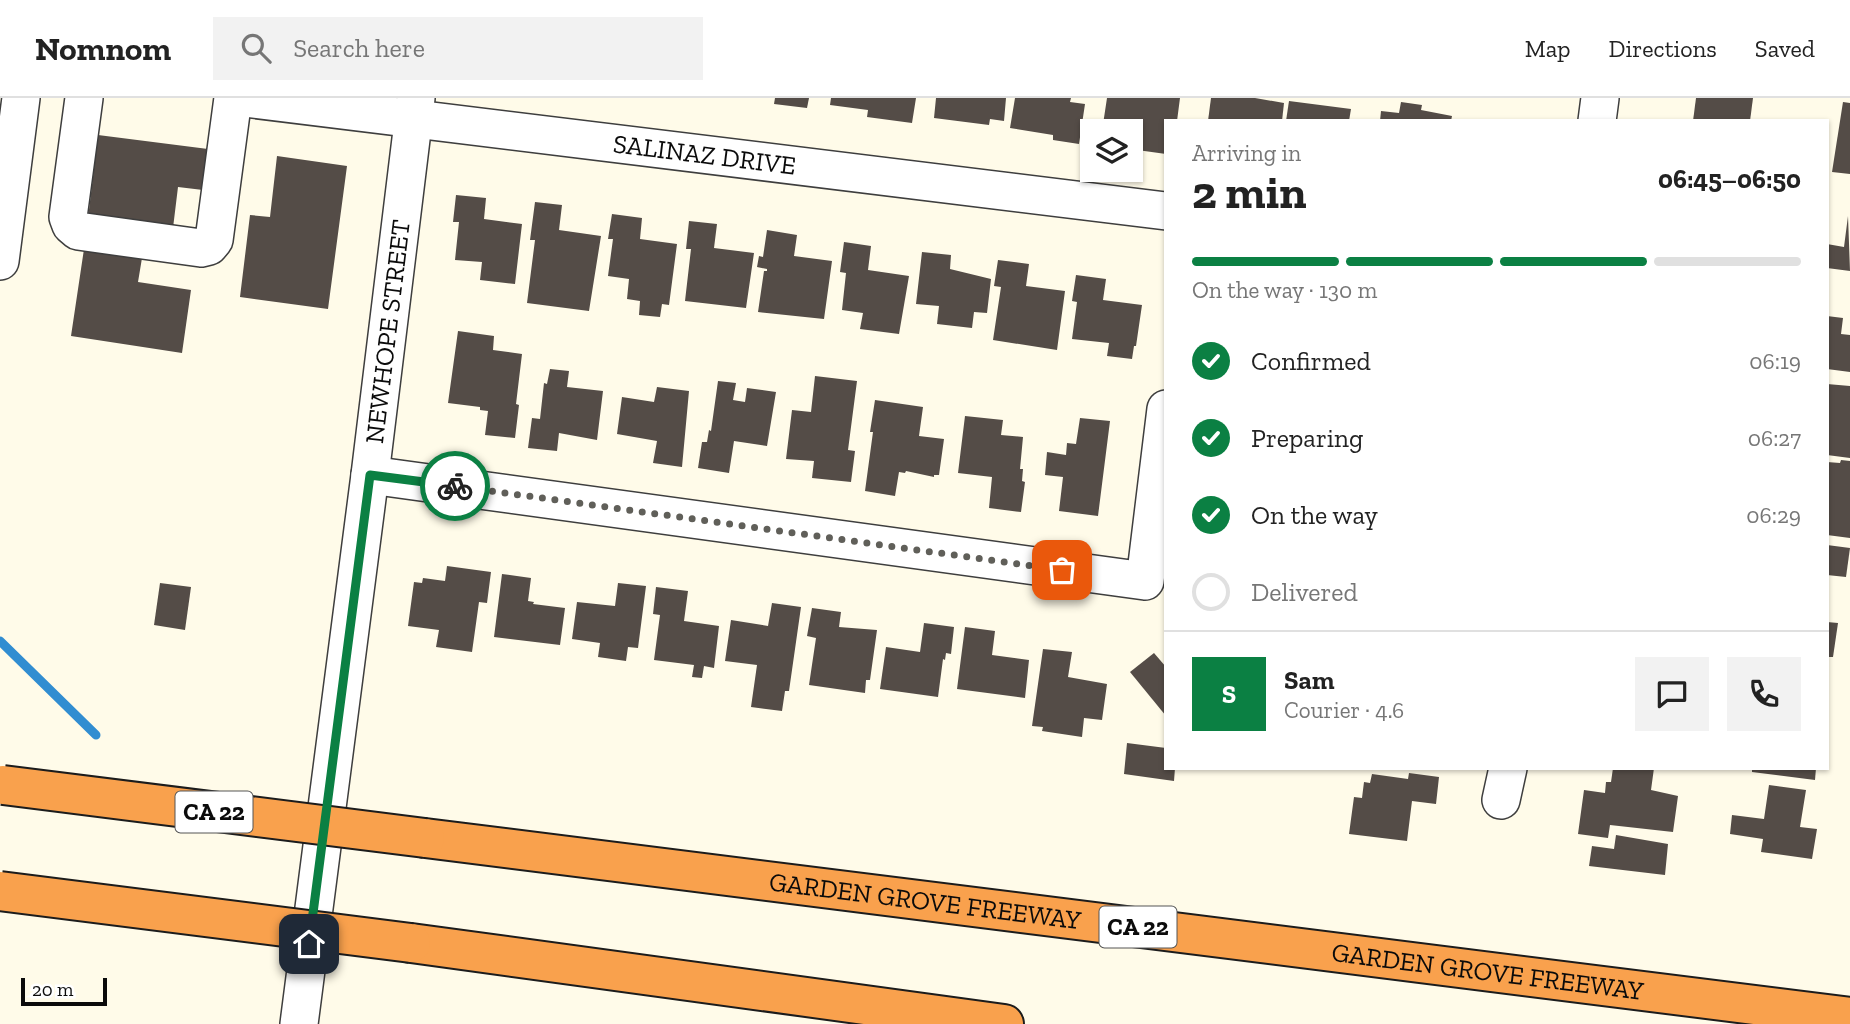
<!DOCTYPE html>
<meta charset="utf-8">
<style>
:root{--surface:#fff;--page:#f2f2f2;--text:#222;--muted:#767676;--line:#e0e0e0;--accent:#0b8043}
body{margin:0;font-family:"Zilla Slab",serif;background:var(--page);color:var(--text);height:100vh;display:flex;flex-direction:column;font-size:26px;white-space:nowrap}
*{box-sizing:border-box;margin:0}
p{font-size:23px;color:var(--muted)}
.icon{flex:none;width:38px;height:38px;fill:none;stroke:currentColor;stroke-width:2;stroke-linecap:round;stroke-linejoin:round}
.map{position:relative;flex:1;overflow:hidden}
.side{position:absolute;left:1164px;top:21px;width:665px;height:651px;display:flex;flex-direction:column;background:var(--surface);border-radius:0px;box-shadow:0 2px 5px #0004}
.side>*{flex:none}
.fabs{position:absolute;left:1080px;top:21px;display:grid;gap:14px}
.fabs a{display:grid;place-items:center;width:63px;height:63px;border-radius:0px;background:var(--surface);box-shadow:0 2px 5px #0004;font-size:35px}
.scale{position:absolute;left:21px;bottom:18px;width:86px;box-sizing:border-box;padding-left:7px;border:4px solid #0b0b0b;border-top:0;font-size:19px;line-height:24px;white-space:nowrap;color:#0b0b0b;-webkit-text-stroke:5px #fff;paint-order:stroke}
.pin{position:absolute;display:grid;place-items:center;width:60px;height:60px;color:#fff;margin:-30px;border-radius:14px;box-shadow:0 4px 10px #0006}
.courier{position:absolute;display:grid;place-items:center;width:70px;height:70px;margin:-35px;border:5px solid #0b8043;border-radius:50%;background:#fff;color:#222;box-shadow:0 2px 9px #0007}
.head em{font-style:normal;font-weight:800}
.head div{display:flex;flex-direction:column-reverse}
.head{display:flex;align-items:center;justify-content:space-between;height:119px;padding:0 28px}
h1{font-size:46px;font-weight:800;line-height:52px}
.bar{display:grid;grid-template-columns:repeat(4,1fr);gap:10px 7px;align-content:center;height:84px;padding:0 28px}
.bar i{height:9px;border-radius:5px;background:var(--line)}
.bar .selected{background:var(--accent)}
.bar p{grid-column:span 4}
.line{display:flex;align-items:center;gap:18px;padding:0 28px;border-top:2px solid var(--line)}
.line div{flex:1}
.round{display:grid;place-items:center;flex:none;width:74px;height:74px;border-radius:0px;background:var(--page)}
ol{padding:0 28px;list-style:none}
li{display:flex;align-items:center;gap:21px;height:77px}
li p{margin-inline-start:auto}
li .icon{padding:7px;border-radius:50%;background:var(--accent);color:#fff;stroke-width:4}
li:last-child{color:var(--muted)}
li i{width:38px;height:38px;border:4px solid var(--line);border-radius:50%}
header{display:flex;align-items:center;gap:42px;box-sizing:border-box;height:98px;padding:0 35px;background:var(--surface);border-bottom:2px solid var(--line)}
header strong{font-size:33px}
nav{display:flex;gap:38px;margin-inline-start:auto;font-size:24px}
.search{width:490px;height:63px;background:var(--page);display:flex;align-items:center;gap:18px;box-sizing:border-box;padding:0 24px;border-radius:0px;color:var(--muted);font-size:26px}
.map>svg:first-child{display:block}
.lines{fill:none;stroke-linecap:round;stroke-linejoin:round}
.stream{stroke:#318dd1;stroke-width:9}
.building{fill:#544c47}
.minor-casing{stroke:#3e3e3e;stroke-width:40}
.highway-casing{stroke:#1c1c1c;stroke-width:42}
.minor{stroke:#fff;stroke-width:37}
.highway{stroke:#f9a14d;stroke-width:38}
.highway-bridge-casing{stroke:#1c1c1c;stroke-width:42;stroke-linecap:butt}
.highway-bridge{stroke:#f9a14d;stroke-width:38}
.done{stroke:#605f59;stroke-width:7;stroke-dasharray:0 12.6}
.route{stroke:#0b8043;stroke-width:9}
.labels{text-anchor:middle;stroke-width:7;stroke-linejoin:round;paint-order:stroke}
.shield{fill:#fff;stroke:#545454;stroke-width:2}
.shield-label{font-size:24px;font-weight:bold;fill:#0b0b0b}
.street-label{font-size:26px;fill:#0b0b0b;stroke:#fff}
</style>
<header>
<strong>Nomnom</strong>
<div class="search"><svg class="icon" aria-label="search" viewBox="0 0 24 24"><circle cx="10" cy="10" r="6"/><path d="M15 15l6 6"/></svg>Search here</div>
<nav><a>Map</a><a>Directions</a><a>Saved</a></nav>
</header>
<div class="map">
<svg width="1850" height="926" viewBox="0 0 1850 926">
<rect width="100%" height="100%" fill="#fffbe9"/>
<g class="lines">
<polyline class="stream" points="0,543 96,637"/>
</g>
<g class="building">
<polygon points="775,0 809,0 807,10 774,6"/>
<polygon points="831,0 916,0 912,25 867,19 868,12 830,7"/>
<polygon points="936,0 1006,0 1004,23 990,21 989,27 934,20"/>
<polygon points="1015,0 1071,0 1070,4 1085,6 1079,46 1053,42 1053,37 1010,30"/>
<polygon points="1107,0 1180,0 1177,23 1166,23 1166,56 1130,51 1130,33 1102,33"/>
<polygon points="1211,0 1255,0 1284,5 1282,23 1208,23"/>
<polygon points="1696,0 1753,0 1750,23 1693,23"/>
<polygon points="1289,3 1351,11 1349,23 1286,23"/>
<polygon points="1401,4 1422,7 1421,12 1452,18 1451,23 1380,23 1381,13 1399,15"/>
<polygon points="1843,4 1850,5 1850,76 1832,74"/>
<polygon points="98,37 208,51 203,92 178,89 173,130 88,120"/>
<polygon points="277,58 347,68 328,211 240,199 250,117 270,119"/>
<polygon points="456,97 486,100 484,121 522,126 515,186 480,182 482,164 455,162 459,124 453,124"/>
<polygon points="535,104 562,107 559,132 601,138 589,213 527,205 535,142 530,142"/>
<polygon points="612,116 642,120 640,141 677,146 669,207 662,206 660,219 639,217 640,203 627,201 629,181 608,178 613,141 608,141"/>
<polygon points="1848,118 1850,173 1827,170 1827,146 1844,149"/>
<polygon points="689,123 717,126 714,150 754,155 746,210 685,203 691,151 686,151"/>
<polygon points="767,132 797,137 794,158 832,163 824,221 758,214 764,173 767,173 767,171 757,169 759,158 763,159"/>
<polygon points="844,144 871,148 868,172 909,178 899,236 860,231 863,215 842,212 846,175 840,174"/>
<polygon points="84,151 142,160 138,184 191,192 182,255 71,238"/>
<polygon points="922,154 951,157 950,171 991,181 987,215 974,214 972,230 937,226 939,208 916,206"/>
<polygon points="998,162 1029,166 1026,188 1065,193 1057,252 993,242 1001,189 994,188"/>
<polygon points="1076,177 1106,181 1103,202 1142,207 1136,248 1134,248 1132,261 1107,258 1109,245 1072,241 1077,204 1072,203"/>
<polygon points="1827,218 1843,220 1841,236 1850,237 1850,274 1827,271"/>
<polygon points="458,233 494,238 493,252 522,256 516,306 519,307 515,340 485,337 488,313 480,312 480,309 448,305"/>
<polygon points="550,271 569,273 567,289 603,293 597,342 559,335 557,353 528,350 532,320 540,321 544,285 547,286"/>
<polygon points="815,278 857,283 848,352 855,353 851,384 812,380 814,363 786,361 792,312 811,314"/>
<polygon points="718,283 736,285 733,302 745,304 747,290 776,294 767,348 734,343 729,375 698,370 702,344 707,344 709,332 711,333"/>
<polygon points="1827,286 1850,288 1850,360 1827,357"/>
<polygon points="657,289 689,293 682,369 653,365 657,343 617,336 622,299 654,304"/>
<polygon points="875,302 923,309 919,338 944,341 939,377 934,377 934,379 906,373 905,375 899,374 895,398 865,393 873,334 870,334"/>
<polygon points="965,318 1003,322 1001,337 1023,339 1020,371 1023,371 1022,383 1025,384 1021,414 989,410 992,379 958,375"/>
<polygon points="1080,320 1110,323 1098,418 1059,413 1063,379 1045,377 1047,354 1066,357 1067,345 1076,346"/>
<polygon points="1841,362 1850,363 1850,440 1827,437 1827,364 1840,365"/>
<polygon points="1827,447 1850,450 1846,479 1827,477"/>
<polygon points="447,468 491,474 487,505 479,504 472,554 436,549 439,532 408,528 414,484 422,485 423,480 445,483"/>
<polygon points="502,476 531,480 528,503 534,504 533,506 565,510 560,547 494,539"/>
<polygon points="160,485 191,489 185,532 154,527"/>
<polygon points="618,485 646,488 638,550 628,549 626,563 598,559 600,545 572,541 577,504 615,508"/>
<polygon points="656,489 688,493 684,523 719,528 714,570 704,568 702,580 692,579 694,567 654,562 660,517 653,516"/>
<polygon points="772,505 801,509 789,593 785,593 782,613 751,609 757,567 725,563 731,522 768,528"/>
<polygon points="812,510 841,514 839,529 877,532 870,582 866,582 865,595 809,587 816,540 807,538"/>
<polygon points="1827,524 1838,525 1833,559 1827,559"/>
<polygon points="924,525 954,529 951,556 946,555 945,562 943,561 938,599 880,591 886,549 920,554"/>
<polygon points="965,529 995,533 992,557 1029,562 1025,600 957,591"/>
<polygon points="1043,551 1072,554 1068,579 1107,586 1102,622 1084,620 1082,639 1042,633 1043,629 1032,628"/>
<polygon points="1154,555 1166,569 1166,618 1130,574"/>
<polygon points="1127,645 1166,650 1166,670 1175,670 1174,683 1124,676"/>
<polygon points="1613,670 1654,670 1651,692 1678,698 1673,734 1610,727 1608,740 1578,736 1584,692 1605,695 1606,684 1611,684"/>
<polygon points="1752,670 1816,670 1815,682 1752,674"/>
<polygon points="1409,675 1439,679 1436,706 1412,703 1407,743 1349,736 1354,699 1362,700 1364,684 1370,685 1372,676 1408,681"/>
<polygon points="1769,687 1806,692 1800,729 1817,731 1812,761 1761,754 1763,741 1730,736 1732,717 1764,721"/>
<polygon points="1616,737 1668,746 1665,777 1589,768 1592,748 1614,751"/>
</g>
<g class="lines">
<defs>
<g id="minor">
<polyline points="84,0 68,119 71,127 78,133 201,150 209,148 214,142 233,0"/>
<path id="s1" d="M244 0 1166 113"/>
<polyline points="1597,23 1600,0"/>
<polyline points="0,163 21,0"/>
<polyline points="370,377 1145,483 1166,311"/>
<polyline points="1501,702 1508,670"/>
<path id="s2" d="M299 926 370 377 416 0"/>
</g>
<g id="highway">
<path id="s3" d="M425 740 1850 919"/>
<polyline points="411,845 1004,926"/>
</g>
</defs>
<use href="#minor" class="minor-casing"/>
<use href="#highway" class="highway-casing"/>
<use href="#minor" class="minor"/>
<use href="#highway" class="highway"/>
<defs>
<g id="highway-bridge">
<polyline points="3,687 425,740"/>
<polyline points="0,793 411,845"/>
</g>
</defs>
<use href="#highway-bridge" class="highway-bridge-casing"/>
<use href="#highway-bridge" class="highway-bridge"/>
</g>
<g class="lines">
<polyline class="done" points="455,388 1062,472"/>
<polyline class="route" points="309,846 370,377 455,388"/>
</g>
<g class="labels">
<g class="shield">
<rect x="175.5" y="693.5" width="77" height="41" rx="5"/>
<rect x="1099.5" y="808.5" width="77" height="41" rx="5"/>
</g>
<g class="shield-label">
<text x="214" y="722">CA 22</text>
<text x="1138" y="837">CA 22</text>
</g>
<g class="street-label">
<text dy="9" stroke="none"><textPath href="#s1" startOffset="464">SALINAZ DRIVE</textPath></text>
<text dy="9" stroke="none"><textPath href="#s2" startOffset="698">NEWHOPE STREET</textPath></text>
<text dy="9" stroke="none"><textPath href="#s3" startOffset="504">GARDEN GROVE FREEWAY</textPath></text>
<text dy="9" stroke="none"><textPath href="#s3" startOffset="1071">GARDEN GROVE FREEWAY</textPath></text>
</g>
</g>
</svg>
<div class="fabs">
<a><svg class="icon" aria-label="layers" viewBox="0 0 24 24"><path d="M12 4l9 5-9 5-9-5zM3 14l9 5 9-5"/></svg></a>
</div>
<div class="scale">20 m</div>
<div class="pin" style="left:1062px;top:472px;background:#ea580c"><svg class="icon" aria-label="bag" viewBox="0 0 24 24"><path d="M5 8h14l-1 12H6zM9 8a3 3 0 0 1 6 0"/></svg></div>
<div class="pin" style="left:309px;top:846px;background:#1f2937"><svg class="icon" aria-label="home" viewBox="0 0 24 24"><path d="M3 11l9-7 9 7M6 9v11h12V9"/></svg></div>
<div class="courier" style="left:455px;top:388px"><svg class="icon" aria-label="bike" viewBox="0 0 24 24"><circle cx="6" cy="16" r="4"/><circle cx="18" cy="16" r="4"/><path d="M6 16l4-8h5l3 8M10 8l3 8H6M13 5h3"/></svg></div>
<section class="side">
<div class="head"><div><h1>2 min</h1><p>Arriving in</p></div><em>06:45–06:50</em></div>
<div class="bar"><i class="selected"></i><i class="selected"></i><i class="selected"></i><i></i><p>On the way · 130 m</p></div>
<ol>
<li><svg class="icon" aria-label="check" viewBox="0 0 24 24"><path d="M5 12l5 5 9-10"/></svg>Confirmed<p>06:19</p></li>
<li><svg class="icon" aria-label="check" viewBox="0 0 24 24"><path d="M5 12l5 5 9-10"/></svg>Preparing<p>06:27</p></li>
<li><svg class="icon" aria-label="check" viewBox="0 0 24 24"><path d="M5 12l5 5 9-10"/></svg>On the way<p>06:29</p></li>
<li><i></i>Delivered</li>
</ol>
<div class="line" style="height:126px"><b class="round" style="background:var(--accent);color:#fff">S</b><div><b>Sam</b><p>Courier · 4.6</p></div><a class="round"><svg class="icon" aria-label="chat" viewBox="0 0 24 24"><path d="M4 5h16v11H9l-5 4z"/></svg></a><a class="round"><svg class="icon" aria-label="phone" viewBox="0 0 24 24"><path d="M5 4h4l2 5-3 2q2 4 5 5l2-3 5 2v4C11 20 4 13 5 4z"/></svg></a></div>
</section>
</div>
